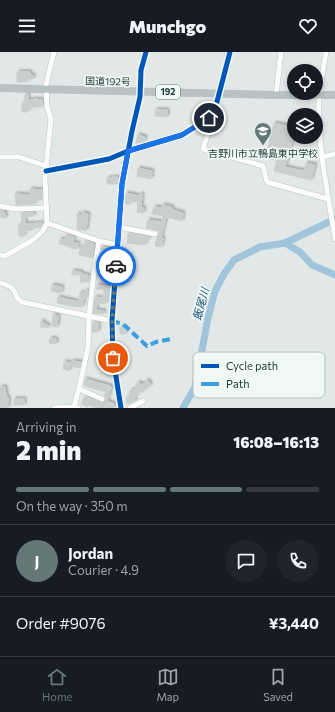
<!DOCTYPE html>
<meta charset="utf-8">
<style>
:root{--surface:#171b24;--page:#20242c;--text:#f1f3f6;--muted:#9ea1a6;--line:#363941;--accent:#647877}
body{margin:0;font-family:Commissioner,"Noto Sans JP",sans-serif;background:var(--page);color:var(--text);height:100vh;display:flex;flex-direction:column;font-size:15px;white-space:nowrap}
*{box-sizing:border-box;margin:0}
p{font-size:13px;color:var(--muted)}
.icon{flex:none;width:22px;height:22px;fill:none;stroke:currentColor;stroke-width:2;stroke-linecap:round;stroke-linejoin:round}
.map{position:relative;height:356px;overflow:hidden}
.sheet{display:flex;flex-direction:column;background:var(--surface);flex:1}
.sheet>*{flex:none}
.buttons{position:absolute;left:287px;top:12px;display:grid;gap:8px}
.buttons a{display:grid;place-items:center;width:36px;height:36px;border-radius:50%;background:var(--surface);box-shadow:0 2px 6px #0003;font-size:20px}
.pin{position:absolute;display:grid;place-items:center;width:34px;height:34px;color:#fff;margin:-17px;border:2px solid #fff;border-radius:50%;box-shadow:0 1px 4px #0007}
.courier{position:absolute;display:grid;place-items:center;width:40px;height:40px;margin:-20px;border:3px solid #1a73e8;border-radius:50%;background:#fff;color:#222;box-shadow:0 1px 5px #0007}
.summary em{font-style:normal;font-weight:800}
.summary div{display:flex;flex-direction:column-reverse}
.summary{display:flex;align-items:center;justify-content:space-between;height:68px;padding:0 16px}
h1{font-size:26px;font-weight:800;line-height:30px}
.bar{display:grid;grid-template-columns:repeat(4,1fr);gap:6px 4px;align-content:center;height:48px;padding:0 16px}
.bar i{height:5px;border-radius:3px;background:var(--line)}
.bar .active{background:var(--accent)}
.bar p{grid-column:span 4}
.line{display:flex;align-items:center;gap:10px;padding:0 16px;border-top:1px solid var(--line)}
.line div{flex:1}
.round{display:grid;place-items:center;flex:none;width:42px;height:42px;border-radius:21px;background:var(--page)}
header{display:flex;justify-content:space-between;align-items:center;height:52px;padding:0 16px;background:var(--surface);font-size:18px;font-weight:800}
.dock{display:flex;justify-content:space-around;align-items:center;height:56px;border-top:1px solid var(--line);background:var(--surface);font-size:11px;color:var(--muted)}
.dock a{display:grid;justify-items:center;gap:2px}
.dock .active{color:var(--accent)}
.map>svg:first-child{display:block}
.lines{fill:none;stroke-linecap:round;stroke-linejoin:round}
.stream{stroke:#a0c4d9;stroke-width:1}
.river{stroke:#a0c4d9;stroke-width:7}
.building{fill:#c9cfce;stroke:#cbd1d0;filter:url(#shadow)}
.minor-casing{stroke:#bfc5c4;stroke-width:6}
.highway-casing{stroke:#bbc5c4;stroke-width:8}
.minor{stroke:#fbfcfb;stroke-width:5}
.highway{stroke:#b9c2c2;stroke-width:7}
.quiet{stroke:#3c9ee2;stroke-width:4;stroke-dasharray:8 4;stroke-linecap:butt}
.cycleway-casing{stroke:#f0f8f5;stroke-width:8}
.cycleway{stroke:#0057b8;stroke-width:5}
.done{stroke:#647877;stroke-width:4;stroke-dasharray:0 7.2}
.route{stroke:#1a73e8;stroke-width:5}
.labels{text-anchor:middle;stroke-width:3.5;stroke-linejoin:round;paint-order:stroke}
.shield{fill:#f0f8f5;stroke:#5e7472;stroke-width:1}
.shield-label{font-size:9px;font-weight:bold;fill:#203c3a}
.street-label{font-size:10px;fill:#203c3a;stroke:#f0f8f5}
.poi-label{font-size:10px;fill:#203c3a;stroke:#f0f8f5}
.water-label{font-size:11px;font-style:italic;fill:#185379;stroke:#f0f8f5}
.key{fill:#f0f8f5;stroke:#b2c0bd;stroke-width:1}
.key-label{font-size:11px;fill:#203c3a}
</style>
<header><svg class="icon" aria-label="menu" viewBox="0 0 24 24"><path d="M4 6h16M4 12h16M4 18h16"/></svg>Munchgo<svg class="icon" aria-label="heart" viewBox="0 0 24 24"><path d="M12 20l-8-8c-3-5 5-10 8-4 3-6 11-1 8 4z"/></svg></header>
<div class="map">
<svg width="335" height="356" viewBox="0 0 335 356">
<defs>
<filter id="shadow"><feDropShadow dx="2" dy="-2" stdDeviation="1" flood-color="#0004"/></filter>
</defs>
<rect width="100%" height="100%" fill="#e2e8e7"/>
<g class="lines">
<g class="stream">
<polyline points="110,266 110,255"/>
<path d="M110 276C110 303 112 329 118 356"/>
</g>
<g class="river">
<polyline points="285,191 300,200 312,213 335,223"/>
<polyline points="183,356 195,335 208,266 215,239 224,222 234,208 260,195 285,191 335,167"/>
</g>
</g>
<g class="building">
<polygon points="17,20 30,20 30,23 33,23 33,27 27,27 27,30 17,30"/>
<polygon points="25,42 28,42 28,48 33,48 34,47 42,48 42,55 30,55 30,58 27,58 27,60 22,60 22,51 24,51"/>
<polygon points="155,58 167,58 167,65 155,64"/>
<polygon points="274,71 291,75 289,82 294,83 285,115 304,119 306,111 315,113 311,128 274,119 277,109 266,105"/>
<polygon points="138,83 145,85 144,90 136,91"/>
<polygon points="138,116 152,119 151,127 137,124"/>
<polygon points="117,125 119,126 117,132 107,132 107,126"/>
<polygon points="30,137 42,138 42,148 35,148 35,152 16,153 15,142 30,143"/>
<polygon points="126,141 139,144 140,142 142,142 141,156 144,156 143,161 137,160 138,150 130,150 130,152 125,152"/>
<polygon points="163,153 172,155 172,158 183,161 182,169 166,165 161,186 163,186 161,195 155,194 157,185 159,183 159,179 146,176 148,168 162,170 163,164 152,162 154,155 162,156"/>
<polygon points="0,158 4,159 6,166 1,166"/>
<polygon points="33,160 34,164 25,165 25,172 42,171 40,176 32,175 32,178 24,179 24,184 19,184 18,174 22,174 21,161"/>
<polygon points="82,161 88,162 86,179 77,177 77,162 82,163"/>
<polygon points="128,181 149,185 148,188 146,188 145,193 127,191"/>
<polygon points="66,183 74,185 73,191 78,191 77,197 70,196 68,194 59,192 60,187 65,188"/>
<polygon points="85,188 94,192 92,206 79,203 80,195 84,196"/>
<polygon points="102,194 107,195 105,204 101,203"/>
<polygon points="99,217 109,219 108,225 98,223"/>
<polygon points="72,219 81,220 81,222 88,223 88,224 90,224 89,230 84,229 84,231 80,230 81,223 72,223"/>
<polygon points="52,233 62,235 61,241 51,239"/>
<polygon points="97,233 110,235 109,250 106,250 105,252 97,251 96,258 104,259 104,262 93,261 95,245 103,246 104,238 96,237"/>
<polygon points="85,239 88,239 87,246 84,246 82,255 74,254 74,255 57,251 58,245 79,250 80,241 84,241"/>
<polygon points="53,263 58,264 57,275 52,274"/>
<polygon points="41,269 44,270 44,272 48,273 48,276 40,275"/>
<polygon points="95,270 98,270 98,280 92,280 93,271 95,271"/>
<rect x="120" y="276" width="5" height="6"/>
<polygon points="50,286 56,287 56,292 49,291"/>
<rect x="119" y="304" width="5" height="7"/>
<polygon points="72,309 81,310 80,316 70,314 69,319 63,317 64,310 72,311"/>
<polygon points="85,327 110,334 111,335 107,349 114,352 113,356 96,356 88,353 87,355 81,352 85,344 101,351 104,350 106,348 104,344 106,340 85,334 86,333 84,333"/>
<polygon points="147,328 151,333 136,344 136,345 134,345 135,349 127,352 126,346 130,345 130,339 137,337 135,334 139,330 141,333 143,331 144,332"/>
<polygon points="0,335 5,335 6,345 8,345 8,356 0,356"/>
<rect x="14" y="347" width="10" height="6"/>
</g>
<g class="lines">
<defs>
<g id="minor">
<path d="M326 0C324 15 320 31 319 46 317 94 328 140 335 187"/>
<polyline points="276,43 281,0"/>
<polyline points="213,65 203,97 263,114 267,130 328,147"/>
<polyline points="0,105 19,105 46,114"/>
<polyline points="322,105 335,102"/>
<polyline points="46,119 109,107 128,99 182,83 209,66 213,65 230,0"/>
<polyline points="0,154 16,157 47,156"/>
<polyline points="47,171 99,189 118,193"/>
<polyline points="119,175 155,182"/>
<polyline points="0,203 5,204 33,188 42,180 47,171 45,126 51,67 47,55 46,33 54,0"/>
<path d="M0 231C10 234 14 235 17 246L22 250 112 269"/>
<polyline points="79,337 102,347"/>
<polyline points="74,355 81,328 88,295 89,264 94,221 99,189"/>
<polyline points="54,356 74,355 78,356"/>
<polyline points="121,356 113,306 112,269 122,132 132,79 140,45 141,18 146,0"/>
<polyline points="130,356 143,349"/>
</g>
<polyline id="highway" points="0,36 276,43 335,43"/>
</defs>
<use href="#minor" class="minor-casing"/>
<use href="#highway" class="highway-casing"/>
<use href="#minor" class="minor"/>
<use href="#highway" class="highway"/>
<polyline class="quiet" points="112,269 123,272 147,294 156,290 171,287"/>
<defs>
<g id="cycleway">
<polyline points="46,119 109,107 128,99 182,83 209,66 213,65 230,0"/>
<polyline points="121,356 113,306 112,269 122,132 132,79 140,45 141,18 146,0"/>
</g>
</defs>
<use href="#cycleway" class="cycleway-casing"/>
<use href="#cycleway" class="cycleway"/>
</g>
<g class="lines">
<polyline class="done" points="113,306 112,269 116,214"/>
<polyline class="route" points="116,214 122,132 128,99 182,83 209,66"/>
</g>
<defs>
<symbol id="school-pin" viewBox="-11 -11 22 30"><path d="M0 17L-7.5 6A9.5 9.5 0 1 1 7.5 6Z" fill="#647877" stroke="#f0f8f5"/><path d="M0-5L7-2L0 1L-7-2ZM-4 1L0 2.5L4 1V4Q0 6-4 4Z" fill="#fff"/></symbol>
</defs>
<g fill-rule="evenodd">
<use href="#school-pin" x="253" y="69" width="20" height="27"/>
</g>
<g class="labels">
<rect class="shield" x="156" y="33" width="24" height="14" rx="3"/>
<g class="shield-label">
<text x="168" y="43">192</text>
</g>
<g class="street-label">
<text transform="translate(108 29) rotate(1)" y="4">国道192号</text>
</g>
<g class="poi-label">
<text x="263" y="105">吉野川市立鴨島東中学校</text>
</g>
<g class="water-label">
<text transform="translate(201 252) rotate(-75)" y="4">飯尾川</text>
</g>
</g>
<rect x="193" y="300" width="132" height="46" rx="6" class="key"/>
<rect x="201" y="312" width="18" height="4" fill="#0057b8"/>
<rect x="201" y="330" width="18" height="4" fill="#3c9ee2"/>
<g class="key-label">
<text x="226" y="318">Cycle path</text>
<text x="226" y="336">Path</text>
</g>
</svg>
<div class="buttons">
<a><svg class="icon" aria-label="locate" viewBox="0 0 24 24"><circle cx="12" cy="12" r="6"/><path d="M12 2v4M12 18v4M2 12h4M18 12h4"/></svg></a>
<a><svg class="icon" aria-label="layers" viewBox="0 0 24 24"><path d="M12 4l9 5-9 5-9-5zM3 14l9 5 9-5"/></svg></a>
</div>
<div class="pin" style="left:113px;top:306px;background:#ea580c"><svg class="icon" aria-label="bag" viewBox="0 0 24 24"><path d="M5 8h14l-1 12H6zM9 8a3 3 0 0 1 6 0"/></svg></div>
<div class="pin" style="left:209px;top:66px;background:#1f2937"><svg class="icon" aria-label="home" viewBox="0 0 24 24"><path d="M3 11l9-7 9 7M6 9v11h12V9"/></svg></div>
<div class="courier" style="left:116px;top:214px"><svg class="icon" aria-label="car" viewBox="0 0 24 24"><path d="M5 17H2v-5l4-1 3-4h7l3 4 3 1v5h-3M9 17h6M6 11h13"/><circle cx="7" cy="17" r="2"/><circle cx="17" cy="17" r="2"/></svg></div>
</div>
<section class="sheet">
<div class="summary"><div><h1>2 min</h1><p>Arriving in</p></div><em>16:08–16:13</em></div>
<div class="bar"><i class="active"></i><i class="active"></i><i class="active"></i><i></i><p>On the way · 350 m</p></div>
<div class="line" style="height:72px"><b class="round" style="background:var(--accent);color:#fff">J</b><div><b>Jordan</b><p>Courier · 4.9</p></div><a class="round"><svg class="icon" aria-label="chat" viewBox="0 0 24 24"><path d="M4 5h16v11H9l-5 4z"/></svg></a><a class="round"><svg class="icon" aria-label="phone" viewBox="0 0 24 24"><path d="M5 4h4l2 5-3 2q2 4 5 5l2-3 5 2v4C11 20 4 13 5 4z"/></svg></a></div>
<div class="line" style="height:52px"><div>Order #9076</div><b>¥3,440</b></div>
</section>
<nav class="dock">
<a class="active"><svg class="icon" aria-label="home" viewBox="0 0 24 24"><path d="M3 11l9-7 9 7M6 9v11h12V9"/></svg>Home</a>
<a><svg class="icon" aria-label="map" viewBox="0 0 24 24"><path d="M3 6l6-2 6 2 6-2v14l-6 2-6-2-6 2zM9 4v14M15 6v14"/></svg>Map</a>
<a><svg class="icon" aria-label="saved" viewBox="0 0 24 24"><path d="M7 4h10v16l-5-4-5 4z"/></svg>Saved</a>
</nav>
